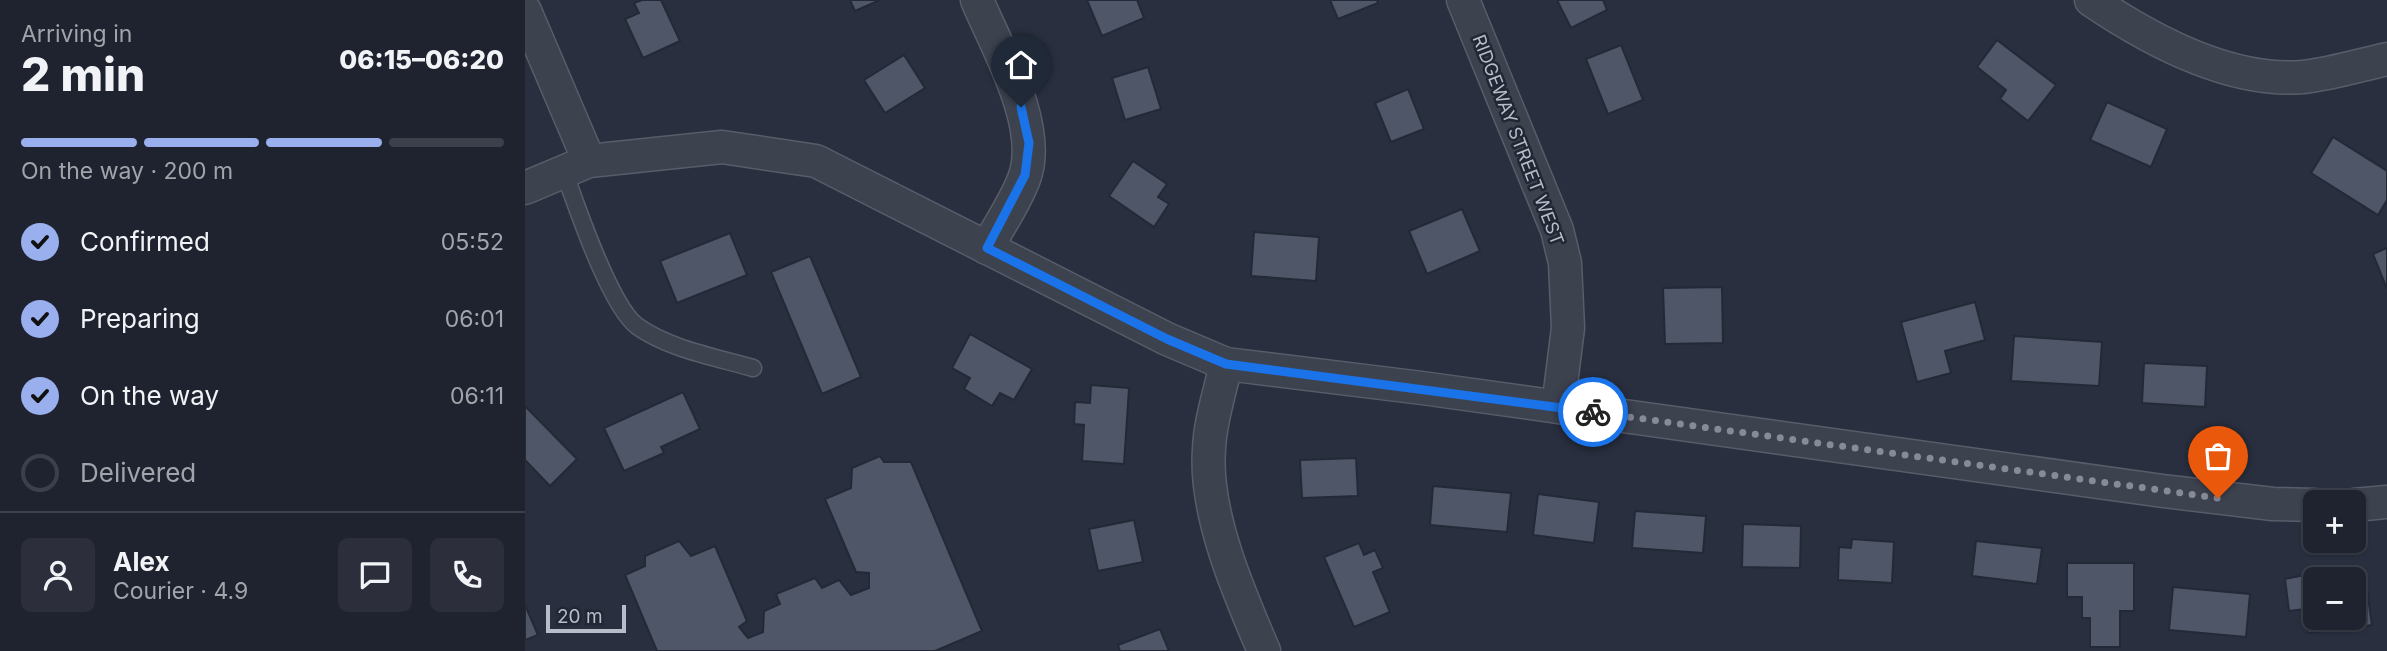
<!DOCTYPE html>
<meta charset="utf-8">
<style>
:root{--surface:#1f232f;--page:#2c2f3b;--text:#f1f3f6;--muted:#a1a4aa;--line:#3c404b;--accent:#9aafee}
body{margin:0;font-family:Inter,sans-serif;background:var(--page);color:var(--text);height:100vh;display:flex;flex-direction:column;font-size:26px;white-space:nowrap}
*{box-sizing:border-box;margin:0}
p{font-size:23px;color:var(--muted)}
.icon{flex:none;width:38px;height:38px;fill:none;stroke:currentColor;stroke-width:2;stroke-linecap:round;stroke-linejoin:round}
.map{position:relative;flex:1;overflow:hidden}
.sheet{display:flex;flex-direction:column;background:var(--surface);width:525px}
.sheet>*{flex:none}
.tools{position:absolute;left:1778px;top:490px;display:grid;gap:14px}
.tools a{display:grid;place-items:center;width:63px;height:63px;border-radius:10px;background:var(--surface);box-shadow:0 2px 5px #0004,0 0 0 2px var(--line);font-size:35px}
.scale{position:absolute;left:21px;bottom:18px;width:80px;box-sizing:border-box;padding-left:7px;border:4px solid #b9bdc9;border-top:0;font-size:19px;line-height:24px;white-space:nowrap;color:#b9bdc9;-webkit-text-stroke:5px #212734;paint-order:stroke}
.pin{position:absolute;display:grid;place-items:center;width:60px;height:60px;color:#fff;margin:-72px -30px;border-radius:50% 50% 50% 0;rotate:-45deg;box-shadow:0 0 7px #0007}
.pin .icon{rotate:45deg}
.courier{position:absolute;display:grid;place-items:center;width:70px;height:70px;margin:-35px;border:5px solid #1a73e8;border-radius:50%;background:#fff;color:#222;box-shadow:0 2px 9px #0007}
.summary em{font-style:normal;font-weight:800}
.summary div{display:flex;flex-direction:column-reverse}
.summary{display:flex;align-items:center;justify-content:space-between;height:119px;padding:0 21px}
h1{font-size:46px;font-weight:800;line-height:52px}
.bar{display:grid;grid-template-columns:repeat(4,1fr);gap:10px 7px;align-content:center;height:84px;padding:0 21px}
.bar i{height:9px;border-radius:5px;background:var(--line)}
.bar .current{background:var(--accent)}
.bar p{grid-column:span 4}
.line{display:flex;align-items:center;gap:18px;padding:0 21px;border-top:2px solid var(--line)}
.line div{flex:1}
.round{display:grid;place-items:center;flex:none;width:74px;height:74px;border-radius:10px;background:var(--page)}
ol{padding:0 21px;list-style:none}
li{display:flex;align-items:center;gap:21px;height:77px}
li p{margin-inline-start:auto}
li .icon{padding:7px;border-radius:50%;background:var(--accent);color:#111;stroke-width:4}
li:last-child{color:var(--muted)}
li i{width:38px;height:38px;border:4px solid var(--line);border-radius:50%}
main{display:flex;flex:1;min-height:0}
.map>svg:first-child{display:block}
.building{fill:#4f5667;stroke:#232936;stroke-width:2;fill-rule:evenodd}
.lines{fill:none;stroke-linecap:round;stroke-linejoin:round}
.service-casing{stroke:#575d69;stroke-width:19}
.minor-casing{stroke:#575d69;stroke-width:35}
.service{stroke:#3d424f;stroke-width:16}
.minor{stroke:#3d424f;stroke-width:32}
.done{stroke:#878b99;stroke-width:7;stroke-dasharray:0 12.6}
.route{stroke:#1a73e8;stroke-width:9}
.labels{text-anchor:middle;stroke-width:5;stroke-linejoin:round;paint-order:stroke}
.street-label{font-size:18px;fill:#b9bdc9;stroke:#212734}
</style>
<main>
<section class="sheet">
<div class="summary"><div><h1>2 min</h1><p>Arriving in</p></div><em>06:15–06:20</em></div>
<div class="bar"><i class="current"></i><i class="current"></i><i class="current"></i><i></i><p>On the way · 200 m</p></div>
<ol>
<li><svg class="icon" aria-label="check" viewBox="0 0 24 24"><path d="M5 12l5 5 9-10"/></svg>Confirmed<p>05:52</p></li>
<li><svg class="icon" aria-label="check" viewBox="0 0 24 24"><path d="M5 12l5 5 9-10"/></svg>Preparing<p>06:01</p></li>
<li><svg class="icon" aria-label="check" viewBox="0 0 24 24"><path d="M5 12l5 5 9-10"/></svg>On the way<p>06:11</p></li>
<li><i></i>Delivered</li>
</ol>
<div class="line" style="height:126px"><a class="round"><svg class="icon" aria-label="person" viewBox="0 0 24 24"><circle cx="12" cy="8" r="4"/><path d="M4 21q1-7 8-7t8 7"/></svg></a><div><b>Alex</b><p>Courier · 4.9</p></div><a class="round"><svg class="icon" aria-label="chat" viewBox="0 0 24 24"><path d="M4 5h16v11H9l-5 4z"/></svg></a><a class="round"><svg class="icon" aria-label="phone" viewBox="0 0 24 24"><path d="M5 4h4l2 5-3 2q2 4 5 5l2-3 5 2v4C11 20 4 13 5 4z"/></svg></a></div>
</section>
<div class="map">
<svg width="1862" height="651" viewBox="0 0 1862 651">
<rect width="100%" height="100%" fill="#292f3f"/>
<g class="building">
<polygon points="117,0 136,0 155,41 118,58 100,19 114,13 109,3"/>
<polygon points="325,0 355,0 330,11"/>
<polygon points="562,0 612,0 619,18 577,36"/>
<polygon points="805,0 852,0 853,3 813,19"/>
<polygon points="1032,0 1078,0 1082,10 1046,28"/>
<polygon points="1472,40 1531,85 1503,121 1475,99 1481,90 1452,67"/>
<polygon points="1096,45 1118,100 1083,114 1061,59"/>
<polygon points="379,55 400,88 360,113 339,80"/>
<polygon points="623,67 636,109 600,120 587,78"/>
<polygon points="883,89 899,129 866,142 850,103"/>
<polygon points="1582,102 1642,129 1626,167 1565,140"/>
<polygon points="1808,137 1862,171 1862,200 1853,215 1786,173"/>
<polygon points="608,161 642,184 633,197 644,204 629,227 584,196"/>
<polygon points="937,209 955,251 902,274 884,231"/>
<polygon points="729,232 794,237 791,281 726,276"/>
<polygon points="205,233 222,275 152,303 135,261"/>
<polygon points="1862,248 1862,289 1848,254"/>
<polygon points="285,256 336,377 297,394 246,272"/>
<polygon points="1197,287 1198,343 1140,344 1138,288"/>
<polygon points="1450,302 1460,340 1420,351 1426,373 1392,382 1376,322"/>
<polygon points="445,334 507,369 489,400 475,393 467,406 439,389 445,378 427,368"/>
<polygon points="1489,336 1577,342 1574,386 1486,381"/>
<polygon points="1619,363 1682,366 1680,407 1617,403"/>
<polygon points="566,385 604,388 599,464 557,461 559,425 549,424 550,402 565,403"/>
<polygon points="158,392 175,429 136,447 139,453 99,471 79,428"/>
<polygon points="0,406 52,459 25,486 0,460"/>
<polygon points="355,456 359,462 386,462 457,631 410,651 132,651 100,575 120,566 120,556 154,541 166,556 190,546 222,621 214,627 223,638 238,632 239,611 255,604 251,594 290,578 297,588 314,580 326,595 344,588 344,573 331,572 300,499 326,488 327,468"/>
<polygon points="831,458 833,496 777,498 775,460"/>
<polygon points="908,486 986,493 982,532 905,525"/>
<polygon points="1013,494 1074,502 1069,543 1008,535"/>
<polygon points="1110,511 1181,516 1178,553 1107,548"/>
<polygon points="609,520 618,562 573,571 564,529"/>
<polygon points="1218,524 1276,526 1275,568 1217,567"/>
<polygon points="1327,539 1369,542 1367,583 1313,580 1314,547 1326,548"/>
<polygon points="1451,541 1517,548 1512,584 1447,576"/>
<polygon points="834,543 839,555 850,550 858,568 848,572 865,612 829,627 799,557"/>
<polygon points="1542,563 1609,563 1609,611 1595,611 1595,647 1565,647 1565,618 1557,618 1557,597 1542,597"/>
<path d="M1815 568 1817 579 1840 576 1847 625 1783 633 1780 609 1764 611 1760 579ZM1790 579H1829V618H1790Z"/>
<polygon points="1648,587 1725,594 1721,637 1644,630"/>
<polygon points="0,605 13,635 0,640"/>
<polygon points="635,629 644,651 595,651 593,645"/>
</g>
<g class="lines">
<defs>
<path id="service" d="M39 171C51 205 85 306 112 326 144 349 190 357 228 368"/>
<g id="minor">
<path d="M452 0C472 48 517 124 500 176 492 200 474 225 462 248"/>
<polyline points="938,0 1032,230 1040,263 1043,328 1033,407"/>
<path d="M1566 0C1625 40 1705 83 1778 77 1806 74 1835 65 1862 59"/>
<polyline points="0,11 64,161"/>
<polyline points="0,188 64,161 197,147 291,161 642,339 701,364 897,388 1638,491 1748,504 1790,505"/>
<path d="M701 364C695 392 685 421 684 449 679 513 714 593 739 651"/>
<polyline points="1829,505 1862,502"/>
</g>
</defs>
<use href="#service" class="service-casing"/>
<use href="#minor" class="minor-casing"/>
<use href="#service" class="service"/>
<use href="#minor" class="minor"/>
</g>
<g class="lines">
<polyline class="done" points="1068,412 1693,498"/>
<polyline class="route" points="496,107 504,143 500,175 462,248 642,339 701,364 1068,412"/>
</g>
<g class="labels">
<g class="street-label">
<text transform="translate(993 140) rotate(69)" y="6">RIDGEWAY STREET WEST</text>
</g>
</g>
</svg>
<div class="tools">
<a>+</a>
<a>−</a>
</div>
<div class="scale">20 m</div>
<div class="pin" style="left:1693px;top:498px;background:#ea580c"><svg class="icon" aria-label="bag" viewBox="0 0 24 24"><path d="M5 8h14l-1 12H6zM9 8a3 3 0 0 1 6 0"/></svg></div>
<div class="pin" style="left:496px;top:107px;background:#1f2937"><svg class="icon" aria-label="home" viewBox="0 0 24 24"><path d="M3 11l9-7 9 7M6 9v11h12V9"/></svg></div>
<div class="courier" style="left:1068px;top:412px"><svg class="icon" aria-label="bike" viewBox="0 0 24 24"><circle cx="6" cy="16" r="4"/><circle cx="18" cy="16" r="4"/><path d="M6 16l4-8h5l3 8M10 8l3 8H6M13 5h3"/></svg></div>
</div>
</main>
